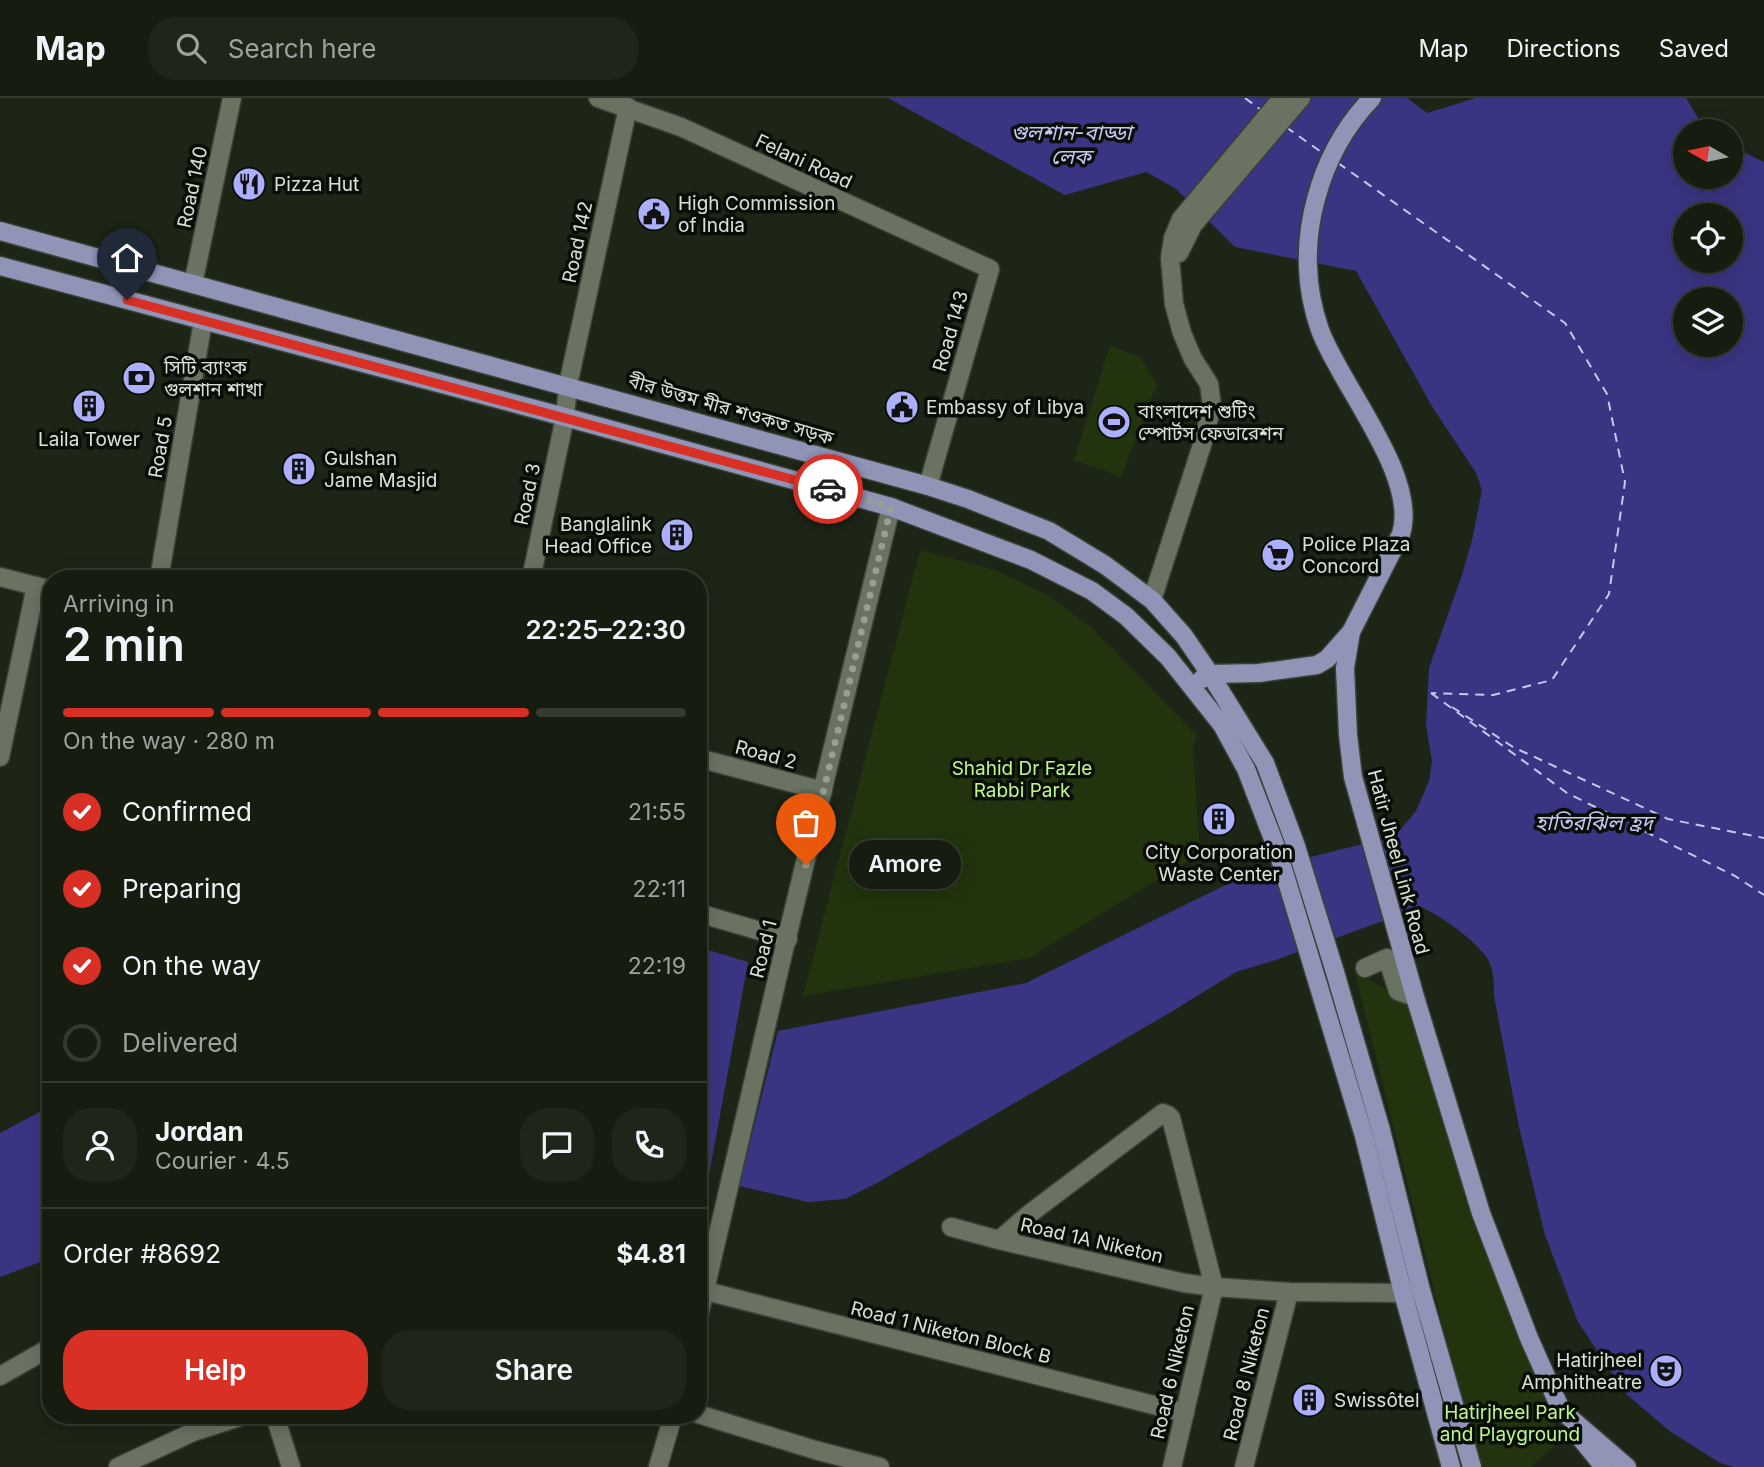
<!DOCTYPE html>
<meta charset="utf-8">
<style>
:root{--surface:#161c10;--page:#1f2519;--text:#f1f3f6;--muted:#9ea19f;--line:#353a30;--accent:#d93025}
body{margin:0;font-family:Inter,"Noto Sans Bengali",sans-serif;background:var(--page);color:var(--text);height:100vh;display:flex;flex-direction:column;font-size:26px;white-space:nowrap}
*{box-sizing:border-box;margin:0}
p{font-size:23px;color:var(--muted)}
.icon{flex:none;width:38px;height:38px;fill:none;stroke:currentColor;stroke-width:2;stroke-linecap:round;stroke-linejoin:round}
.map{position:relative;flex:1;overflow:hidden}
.sheet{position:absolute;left:42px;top:472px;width:665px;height:854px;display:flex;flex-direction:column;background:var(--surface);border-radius:28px;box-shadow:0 4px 18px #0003,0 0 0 2px var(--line)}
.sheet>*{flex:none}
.needle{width:46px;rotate:279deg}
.tools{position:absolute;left:1673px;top:21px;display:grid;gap:14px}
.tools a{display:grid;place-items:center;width:70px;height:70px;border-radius:50%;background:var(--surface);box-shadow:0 4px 18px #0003,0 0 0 2px var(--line);font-size:35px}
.pin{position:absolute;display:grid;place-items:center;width:60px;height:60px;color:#fff;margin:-72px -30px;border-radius:50% 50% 50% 0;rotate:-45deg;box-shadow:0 0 7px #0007}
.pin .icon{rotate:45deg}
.courier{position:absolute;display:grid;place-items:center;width:70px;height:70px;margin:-35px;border:5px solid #d93025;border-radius:50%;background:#fff;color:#222;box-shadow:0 2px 9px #0007}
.bubble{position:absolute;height:49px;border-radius:24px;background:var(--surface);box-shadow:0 4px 18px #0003,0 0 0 2px var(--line);font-size:23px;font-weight:600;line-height:49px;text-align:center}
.headline em{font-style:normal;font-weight:600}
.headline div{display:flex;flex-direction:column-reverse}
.headline{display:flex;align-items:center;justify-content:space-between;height:119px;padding:0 21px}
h1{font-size:46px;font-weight:600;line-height:52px}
.bar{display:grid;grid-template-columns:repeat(4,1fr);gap:10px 7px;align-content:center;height:84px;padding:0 21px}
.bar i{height:9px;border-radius:5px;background:var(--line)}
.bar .active{background:var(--accent)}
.bar p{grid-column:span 4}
.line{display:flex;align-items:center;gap:18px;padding:0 21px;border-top:2px solid var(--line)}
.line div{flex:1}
.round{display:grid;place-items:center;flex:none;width:74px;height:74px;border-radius:28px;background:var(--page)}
ol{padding:0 21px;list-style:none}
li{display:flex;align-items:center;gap:21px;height:77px}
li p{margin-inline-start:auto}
li .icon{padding:7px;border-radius:50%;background:var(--accent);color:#fff;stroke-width:4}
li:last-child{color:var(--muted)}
li i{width:38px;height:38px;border:4px solid var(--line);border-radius:50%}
.cta{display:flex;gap:14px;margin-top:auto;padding:14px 21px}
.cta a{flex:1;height:80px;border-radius:28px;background:var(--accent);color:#fff;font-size:28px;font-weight:600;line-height:80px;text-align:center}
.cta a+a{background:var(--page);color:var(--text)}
header{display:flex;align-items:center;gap:42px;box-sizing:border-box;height:98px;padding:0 35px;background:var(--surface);border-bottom:2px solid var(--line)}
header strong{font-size:33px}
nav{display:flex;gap:38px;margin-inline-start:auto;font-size:24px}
.search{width:490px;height:63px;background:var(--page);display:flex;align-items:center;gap:18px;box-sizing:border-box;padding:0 24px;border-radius:28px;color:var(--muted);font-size:26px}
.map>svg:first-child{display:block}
.green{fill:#21340d}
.water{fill:#3a3582;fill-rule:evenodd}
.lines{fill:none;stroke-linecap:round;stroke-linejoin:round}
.ferry{stroke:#c4c8f4;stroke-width:2;stroke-dasharray:9 7;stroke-linecap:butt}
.minor-casing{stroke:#3a4136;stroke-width:21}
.major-casing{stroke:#3a4136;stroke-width:21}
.minor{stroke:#6a7362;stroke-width:18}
.major{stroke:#9095b8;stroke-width:18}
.done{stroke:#989f93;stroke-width:7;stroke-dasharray:0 12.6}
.route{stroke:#d93025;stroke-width:9}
.labels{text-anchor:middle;stroke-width:7;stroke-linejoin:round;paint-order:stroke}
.street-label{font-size:19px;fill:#dbe1d7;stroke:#090d07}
.poi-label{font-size:19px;fill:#dbe1d7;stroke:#090d07;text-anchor:start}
.park-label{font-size:19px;fill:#bef988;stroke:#090d07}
.water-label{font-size:21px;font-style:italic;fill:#c4c8f4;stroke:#090d07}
</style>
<header>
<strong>Map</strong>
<div class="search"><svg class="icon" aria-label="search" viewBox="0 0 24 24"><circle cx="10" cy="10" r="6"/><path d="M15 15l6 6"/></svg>Search here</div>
<nav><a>Map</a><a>Directions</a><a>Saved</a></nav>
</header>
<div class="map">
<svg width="1764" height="1369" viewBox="0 0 1764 1369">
<rect width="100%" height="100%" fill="#1d2516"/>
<g class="green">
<polygon points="1110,247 1140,259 1157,286 1121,379 1074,362"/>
<polygon points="920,452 995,472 1049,498 1092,530 1197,637 1193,649 1200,756 1029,860 803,898"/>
<polygon points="1355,875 1406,901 1560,1342 1531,1369 1478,1369"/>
</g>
<g class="water">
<path d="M888 0H1407L1427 15 1476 0H1686L1706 33H1685V79H1731V48L1764 64V1369H1734L1720 1365 1671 1334 1626 1296 1578 1224 1545 1137 1519 1029 1494 898C1494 885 1494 871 1487 860 1475 842 1440 817 1421 809L1273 863 1236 874 1171 914 877 1085 845 1101 808 1104 739 1088 778 933 1026 885 1254 773 1395 738 1416 713 1429 683 1432 663 1426 627 1429 570 1462 477 1472 442 1482 392 1476 375 1433 310 1356 173 1235 149 1175 90 1146 74 1065 97ZM1685 117H1731V163H1685ZM1685 201H1731V247H1685Z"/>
<polygon points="698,849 748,864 707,1088 698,1087"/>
<polygon points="51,1008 51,1160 0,1179 0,1035"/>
</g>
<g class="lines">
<g class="ferry">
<polyline points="1245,0 1261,12"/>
<polyline points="1286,29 1324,56"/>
<polyline points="1338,65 1565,225 1607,296 1625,384 1609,496 1552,582 1493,597 1431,595"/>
<polyline points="1431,595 1567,695 1735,778 1764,797"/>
<polyline points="1452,609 1513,649 1668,721 1764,740"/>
</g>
<defs>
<g id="minor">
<polyline points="598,0 681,29 990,171 928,388"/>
<polyline points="1179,155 1193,127 1301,0"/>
<polyline points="193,186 232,0"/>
<polyline points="0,479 51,492"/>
<polyline points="159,481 203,223"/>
<polyline points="531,481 565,319 568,287 628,9"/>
<polyline points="1152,502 1202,347 1212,308 1209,286 1193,261 1182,235 1174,206 1170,160 1173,140 1181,121 1282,0"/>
<polyline points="0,659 36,488"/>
<polyline points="698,660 823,693"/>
<polyline points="698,815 788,841"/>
<polyline points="1365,870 1387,860 1398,893 1415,899"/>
<polyline points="951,1129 999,1142"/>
<polyline points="698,1191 1185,1315"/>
<polyline points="698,1222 782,860 891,409"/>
<polyline points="0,1278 51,1249"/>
<polyline points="698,1316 815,1352 880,1369"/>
<polyline points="275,1318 291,1369"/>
<polyline points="118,1369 193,1334 243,1318"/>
<polyline points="658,1369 673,1318"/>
<polyline points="1172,1369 1214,1189 1184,1185 999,1142 1028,1117 1163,1015 1168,1017 1171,1020 1214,1189 1289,1194 1403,1195 1421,1192"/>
<polyline points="1244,1369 1289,1194"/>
</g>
<g id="major">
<path d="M1372 0C1345 28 1326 63 1316 101 1304 144 1305 190 1320 232 1340 287 1419 378 1401 436L1351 534 1345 570 1348 637 1353 679 1415 899 1481 1115 1529 1240 1561 1312 1627 1369"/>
<polyline points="0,133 928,388 968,401 1049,433 1105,467 1152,502 1184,538 1210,576 1265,665 1296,748 1335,874 1381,1032 1421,1192 1472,1369"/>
<polyline points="0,168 565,319 891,409 1031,462 1092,493 1126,518 1168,559 1222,627 1246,671 1278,754 1364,1038 1403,1195 1451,1369"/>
<polyline points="1202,581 1210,576 1259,575 1317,567 1327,561 1351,534"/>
<polyline points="1578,1337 1604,1369"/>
</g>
</defs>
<use href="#minor" class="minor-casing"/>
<use href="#major" class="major-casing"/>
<use href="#minor" class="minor"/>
<use href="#major" class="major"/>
</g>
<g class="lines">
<polyline class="done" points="806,767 891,409 828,391"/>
<polyline class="route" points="127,202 828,391"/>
</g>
<defs>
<symbol id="restaurant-disc" viewBox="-11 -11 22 22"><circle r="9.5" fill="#acaffb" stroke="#090d07"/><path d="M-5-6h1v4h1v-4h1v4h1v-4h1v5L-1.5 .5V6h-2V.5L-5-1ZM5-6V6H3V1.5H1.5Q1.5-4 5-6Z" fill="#111"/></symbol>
<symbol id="civic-disc" viewBox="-11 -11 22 22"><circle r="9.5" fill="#acaffb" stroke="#090d07"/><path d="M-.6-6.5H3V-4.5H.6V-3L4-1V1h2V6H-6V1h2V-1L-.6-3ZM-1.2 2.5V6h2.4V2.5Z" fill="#111"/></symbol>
<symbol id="bank-disc" viewBox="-11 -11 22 22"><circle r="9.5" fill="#acaffb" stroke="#090d07"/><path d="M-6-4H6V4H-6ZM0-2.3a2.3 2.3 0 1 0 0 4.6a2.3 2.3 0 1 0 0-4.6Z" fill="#111"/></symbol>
<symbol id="building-disc" viewBox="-11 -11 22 22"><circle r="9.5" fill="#acaffb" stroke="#090d07"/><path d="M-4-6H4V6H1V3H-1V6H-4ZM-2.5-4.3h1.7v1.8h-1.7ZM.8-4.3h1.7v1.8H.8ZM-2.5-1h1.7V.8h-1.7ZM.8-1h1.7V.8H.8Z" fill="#111"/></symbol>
<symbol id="stadium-disc" viewBox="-11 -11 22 22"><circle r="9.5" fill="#acaffb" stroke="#090d07"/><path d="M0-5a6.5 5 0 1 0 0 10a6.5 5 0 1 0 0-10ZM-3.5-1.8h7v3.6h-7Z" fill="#111"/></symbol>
<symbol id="supermarket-disc" viewBox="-11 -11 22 22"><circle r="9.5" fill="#acaffb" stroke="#090d07"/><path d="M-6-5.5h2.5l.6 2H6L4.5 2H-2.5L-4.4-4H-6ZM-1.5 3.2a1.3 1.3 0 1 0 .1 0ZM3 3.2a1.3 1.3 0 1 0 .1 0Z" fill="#111"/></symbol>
<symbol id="theatre-disc" viewBox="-11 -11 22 22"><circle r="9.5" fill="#acaffb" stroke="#090d07"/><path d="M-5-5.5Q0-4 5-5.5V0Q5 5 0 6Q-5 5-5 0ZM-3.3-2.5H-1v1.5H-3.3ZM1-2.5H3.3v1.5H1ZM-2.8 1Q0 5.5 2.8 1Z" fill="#111"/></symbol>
</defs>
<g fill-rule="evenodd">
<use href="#restaurant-disc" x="230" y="67" width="38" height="38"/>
<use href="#civic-disc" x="635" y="97" width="38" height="38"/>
<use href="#bank-disc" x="120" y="261" width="38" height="38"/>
<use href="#building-disc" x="70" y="289" width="38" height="38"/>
<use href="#civic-disc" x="883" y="290" width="38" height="38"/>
<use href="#stadium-disc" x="1095" y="305" width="38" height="38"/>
<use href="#building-disc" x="280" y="352" width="38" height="38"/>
<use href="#building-disc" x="658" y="418" width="38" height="38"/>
<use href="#supermarket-disc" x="1259" y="438" width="38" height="38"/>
<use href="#building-disc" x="1200" y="702" width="38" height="38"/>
<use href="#theatre-disc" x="1647" y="1254" width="38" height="38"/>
<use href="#building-disc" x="1290" y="1283" width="38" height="38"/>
</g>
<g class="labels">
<g class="street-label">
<text transform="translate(804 63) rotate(25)" y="7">Felani Road</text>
<text transform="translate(192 89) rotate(-78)" y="7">Road 140</text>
<text transform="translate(577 144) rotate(-78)" y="7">Road 142</text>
<text transform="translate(950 233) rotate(-74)" y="7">Road 143</text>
<text transform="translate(731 311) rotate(16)" y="7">বীর উত্তম মীর শওকত সড়ক</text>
<text transform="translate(160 349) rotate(-80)" y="7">Road 5</text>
<text transform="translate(527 396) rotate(-78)" y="7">Road 3</text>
<text transform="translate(766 656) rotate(15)" y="7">Road 2</text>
<text transform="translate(1399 764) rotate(75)" y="7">Hatir Jheel Link Road</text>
<text transform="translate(763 851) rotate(-76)" y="7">Road 1</text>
<text transform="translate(1092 1142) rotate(13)" y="7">Road 1A Niketon</text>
<text transform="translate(951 1234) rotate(14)" y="7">Road 1 Niketon Block B</text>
<text transform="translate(1172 1274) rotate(-77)" y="7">Road 6 Niketon</text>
<text transform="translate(1246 1276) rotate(-76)" y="7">Road 8 Niketon</text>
</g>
<g class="poi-label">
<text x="274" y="93">Pizza Hut</text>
<text x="678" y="112">High Commission<tspan x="678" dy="22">of India</tspan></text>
<text x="164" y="276">সিটি ব্যাংক<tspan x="164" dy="22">গুলশান শাখা</tspan></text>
<text x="926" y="316">Embassy of Libya</text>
<text x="1138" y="320">বাংলাদেশ শুটিং<tspan x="1138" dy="22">স্পোর্টস ফেডারেশন</tspan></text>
<text x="89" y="348" text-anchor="middle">Laila Tower</text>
<text x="324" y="367">Gulshan<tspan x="324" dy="22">Jame Masjid</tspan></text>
<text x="652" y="433" text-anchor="end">Banglalink<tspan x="652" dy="22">Head Office</tspan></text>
<text x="1302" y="453">Police Plaza<tspan x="1302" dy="22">Concord</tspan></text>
<text x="1219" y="761" text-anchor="middle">City Corporation<tspan x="1219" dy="22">Waste Center</tspan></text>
<text x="1642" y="1269" text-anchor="end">Hatirjheel<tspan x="1642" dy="22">Amphitheatre</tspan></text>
<text x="1334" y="1309">Swissôtel</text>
</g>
<g class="park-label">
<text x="1022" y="677">Shahid Dr Fazle<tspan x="1022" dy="22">Rabbi Park</tspan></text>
<text x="1510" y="1321">Hatirjheel Park<tspan x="1510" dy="22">and Playground</tspan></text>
</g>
<g class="water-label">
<text x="1071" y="42">গুলশান-বাড্ডা<tspan x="1071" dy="24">লেক</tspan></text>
<text x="1594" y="732">হাতিরঝিল হ্রদ</text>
</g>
</g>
</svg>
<div class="tools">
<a><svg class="needle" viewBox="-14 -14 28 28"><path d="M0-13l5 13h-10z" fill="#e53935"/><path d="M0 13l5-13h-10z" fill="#9ea19f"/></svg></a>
<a><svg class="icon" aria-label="locate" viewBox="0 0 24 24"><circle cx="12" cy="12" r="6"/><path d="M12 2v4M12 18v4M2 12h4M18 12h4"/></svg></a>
<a><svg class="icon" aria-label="layers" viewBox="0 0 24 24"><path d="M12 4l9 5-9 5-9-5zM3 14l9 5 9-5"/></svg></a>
</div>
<div class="pin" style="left:806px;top:767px;background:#ea580c"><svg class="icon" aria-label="bag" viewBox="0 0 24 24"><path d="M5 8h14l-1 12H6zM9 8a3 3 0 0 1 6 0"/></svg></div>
<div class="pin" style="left:127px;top:202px;background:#1f2937"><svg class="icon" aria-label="home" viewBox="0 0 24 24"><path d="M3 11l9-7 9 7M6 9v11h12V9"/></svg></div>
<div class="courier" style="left:828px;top:391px"><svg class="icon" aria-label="car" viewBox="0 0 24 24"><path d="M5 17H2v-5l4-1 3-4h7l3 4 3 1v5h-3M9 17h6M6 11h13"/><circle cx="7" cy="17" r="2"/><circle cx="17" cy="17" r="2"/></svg></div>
<div class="bubble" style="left:849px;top:742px;width:112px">Amore</div>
<section class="sheet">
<div class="headline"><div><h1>2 min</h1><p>Arriving in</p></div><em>22:25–22:30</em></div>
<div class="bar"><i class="active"></i><i class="active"></i><i class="active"></i><i></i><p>On the way · 280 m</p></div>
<ol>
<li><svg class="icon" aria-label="check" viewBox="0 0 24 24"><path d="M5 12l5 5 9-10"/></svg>Confirmed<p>21:55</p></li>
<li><svg class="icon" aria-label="check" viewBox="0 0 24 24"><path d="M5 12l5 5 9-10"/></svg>Preparing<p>22:11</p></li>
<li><svg class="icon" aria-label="check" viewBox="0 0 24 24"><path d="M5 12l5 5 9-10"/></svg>On the way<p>22:19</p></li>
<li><i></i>Delivered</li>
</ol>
<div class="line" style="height:126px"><a class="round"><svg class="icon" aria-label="person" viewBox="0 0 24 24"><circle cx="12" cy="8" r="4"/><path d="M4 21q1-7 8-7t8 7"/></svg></a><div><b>Jordan</b><p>Courier · 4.5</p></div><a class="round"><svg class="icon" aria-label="chat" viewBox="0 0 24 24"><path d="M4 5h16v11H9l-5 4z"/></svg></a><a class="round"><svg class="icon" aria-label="phone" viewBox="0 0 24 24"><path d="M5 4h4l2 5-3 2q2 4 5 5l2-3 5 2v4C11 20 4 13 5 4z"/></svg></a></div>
<div class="line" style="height:91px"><div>Order #8692</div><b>$4.81</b></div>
<div class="cta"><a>Help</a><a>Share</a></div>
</section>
</div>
